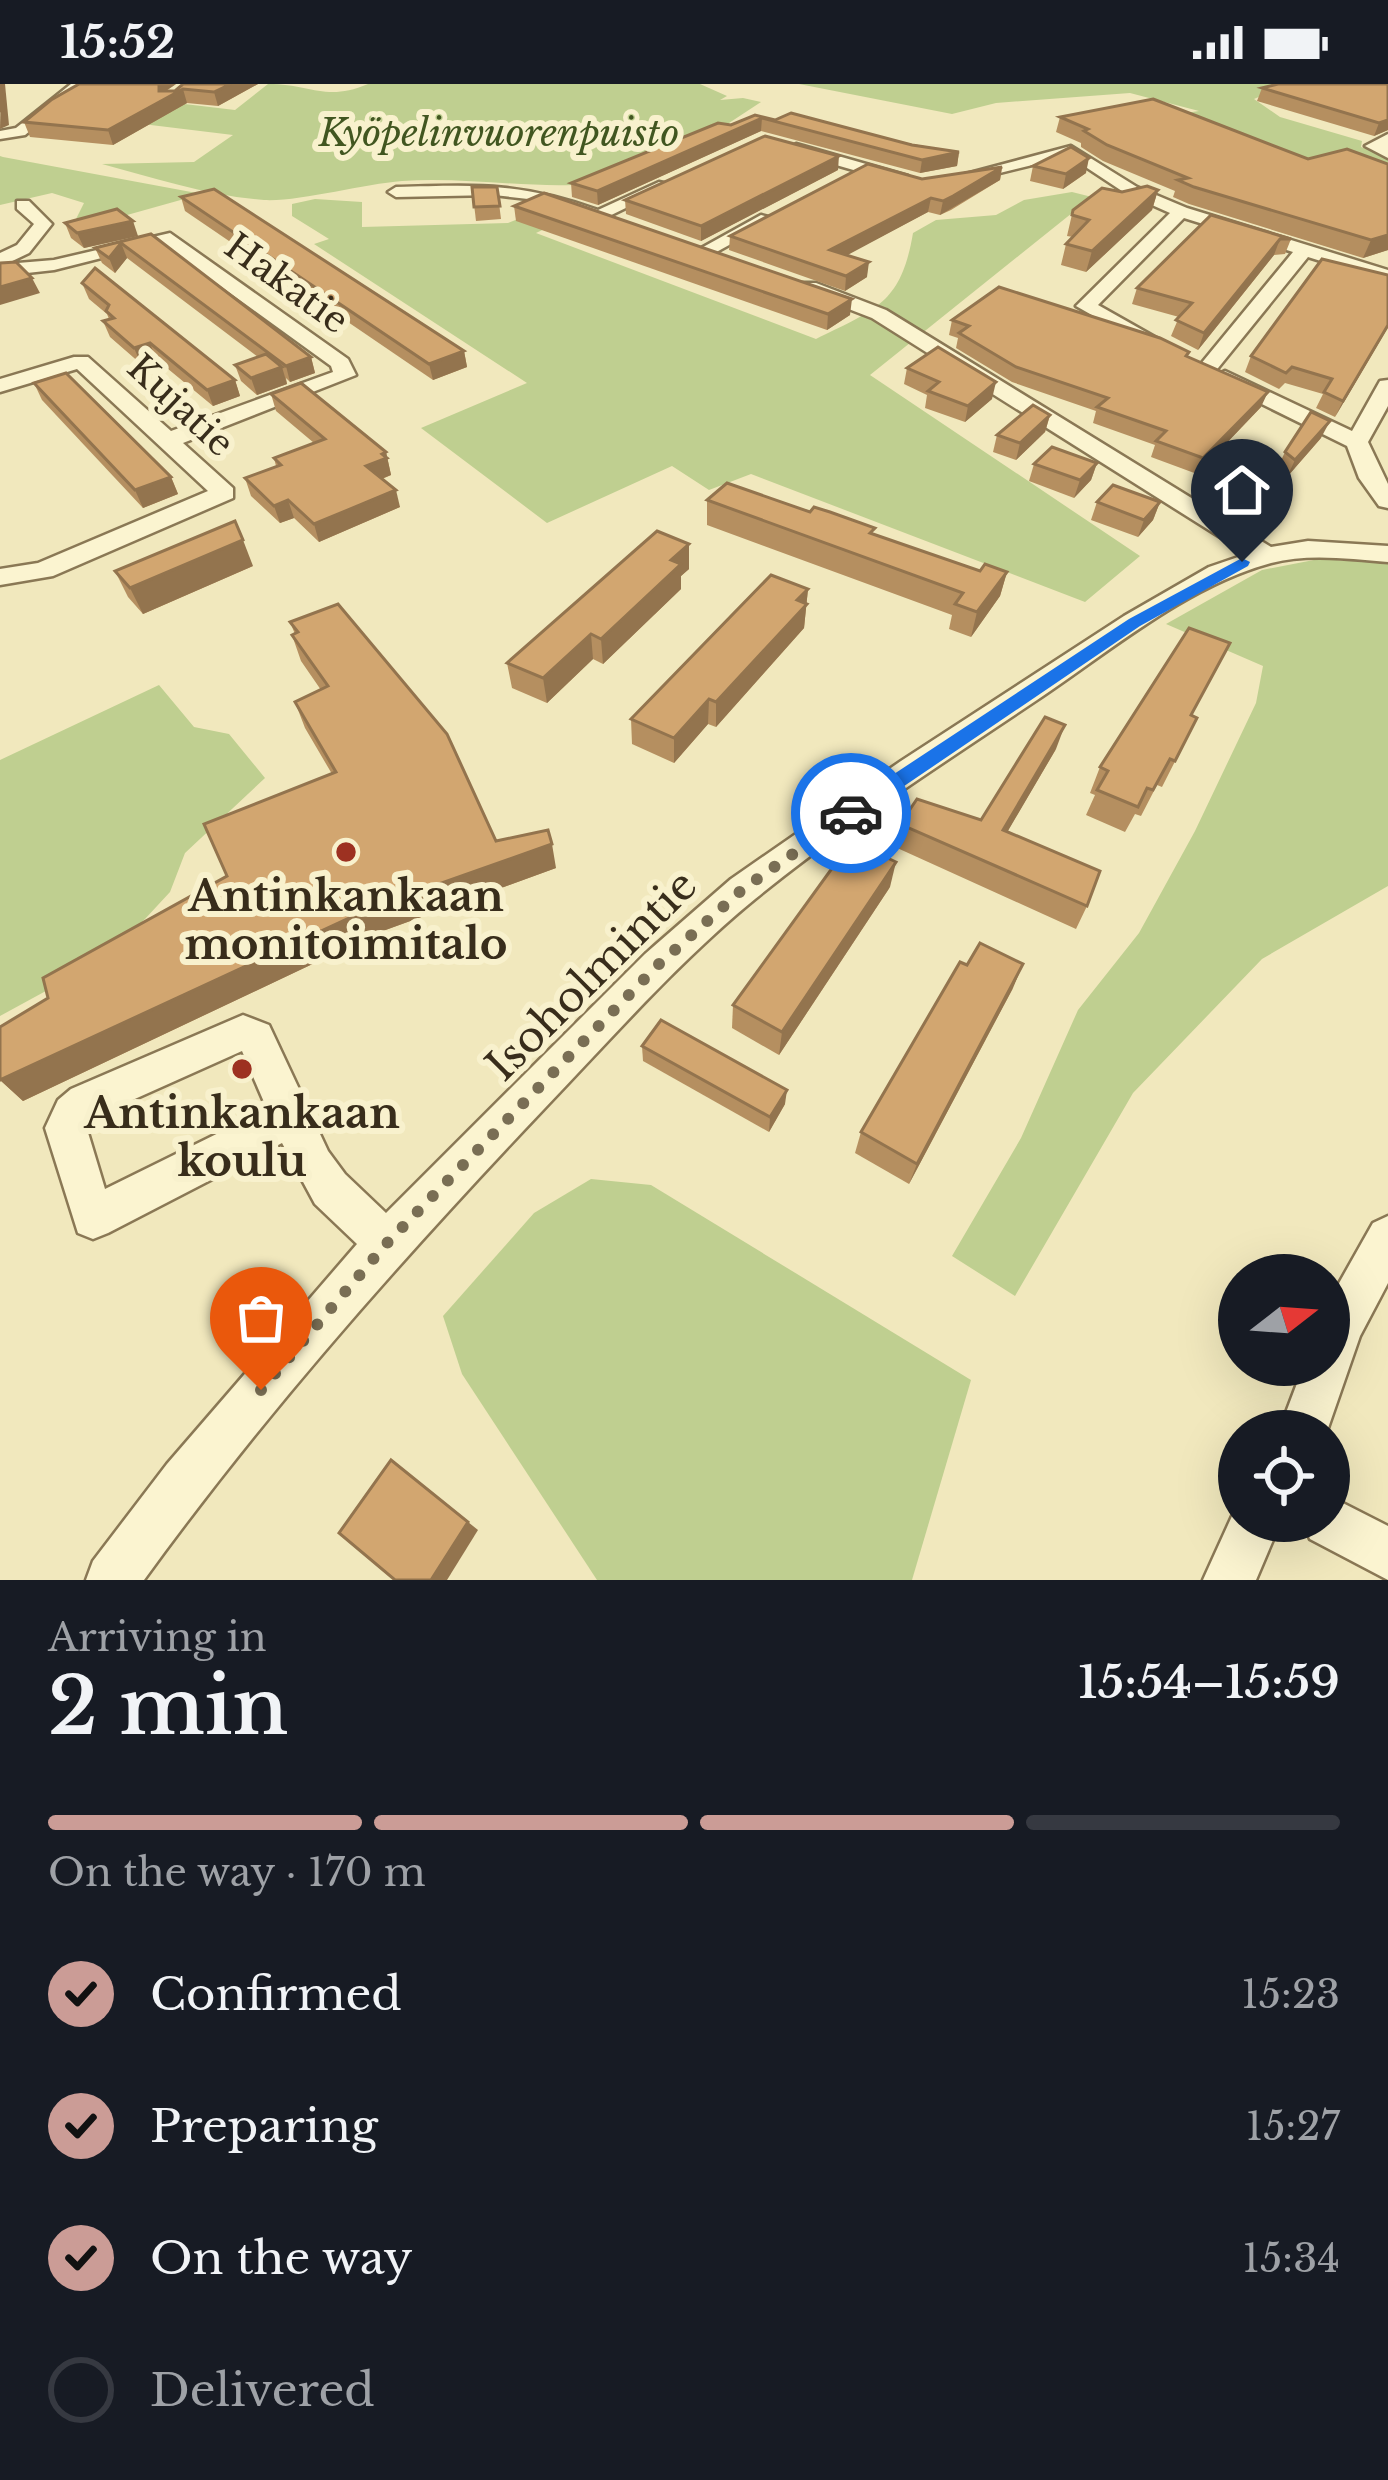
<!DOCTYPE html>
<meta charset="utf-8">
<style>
:root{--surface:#171b24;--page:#242831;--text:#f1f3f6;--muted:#9ea1a6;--line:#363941;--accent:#cb9c96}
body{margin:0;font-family:"Libre Baskerville",serif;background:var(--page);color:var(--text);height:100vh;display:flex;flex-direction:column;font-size:45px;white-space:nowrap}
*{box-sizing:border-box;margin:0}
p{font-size:39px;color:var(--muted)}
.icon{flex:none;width:66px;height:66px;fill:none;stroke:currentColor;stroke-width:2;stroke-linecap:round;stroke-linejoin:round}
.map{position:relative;height:1496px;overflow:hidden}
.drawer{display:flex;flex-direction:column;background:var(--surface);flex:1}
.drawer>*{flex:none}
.needle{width:78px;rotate:73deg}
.tools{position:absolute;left:1218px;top:1170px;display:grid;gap:24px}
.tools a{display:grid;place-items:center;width:132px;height:132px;border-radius:50%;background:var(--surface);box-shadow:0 12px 48px #0002;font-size:60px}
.pin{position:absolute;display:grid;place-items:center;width:102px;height:102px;color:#fff;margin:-123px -51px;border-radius:50% 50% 50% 0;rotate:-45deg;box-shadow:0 0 12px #0007}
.pin .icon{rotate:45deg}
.courier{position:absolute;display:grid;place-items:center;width:120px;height:120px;margin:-60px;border:9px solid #1a73e8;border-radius:50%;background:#fff;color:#222;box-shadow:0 3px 15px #0007}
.head em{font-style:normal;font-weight:600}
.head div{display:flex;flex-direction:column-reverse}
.head{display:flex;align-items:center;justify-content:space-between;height:204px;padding:0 48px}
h1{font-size:78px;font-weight:600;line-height:90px}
.bar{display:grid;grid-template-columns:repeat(4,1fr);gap:18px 12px;align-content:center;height:144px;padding:0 48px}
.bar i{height:15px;border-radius:9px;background:var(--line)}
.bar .on{background:var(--accent)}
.bar p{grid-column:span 4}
ol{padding:0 48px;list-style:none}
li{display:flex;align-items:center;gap:36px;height:132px}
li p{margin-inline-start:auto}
li .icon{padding:12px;border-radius:50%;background:var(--accent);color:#111;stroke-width:4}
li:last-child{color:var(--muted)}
li i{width:66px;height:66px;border:6px solid var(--line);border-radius:50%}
.status{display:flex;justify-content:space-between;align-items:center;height:84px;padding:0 60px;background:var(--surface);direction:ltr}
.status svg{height:33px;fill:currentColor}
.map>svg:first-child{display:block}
.green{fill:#bfcf90}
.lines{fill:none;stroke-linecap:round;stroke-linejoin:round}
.minor-casing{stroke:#8a7855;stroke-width:5}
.minor{fill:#fbf4d0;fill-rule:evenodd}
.wall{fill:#b58f60}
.shaded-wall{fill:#93744e}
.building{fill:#d2a670;stroke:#93744e;stroke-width:3}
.route{fill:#1a73e8}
.done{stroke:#796e54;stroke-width:12;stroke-dasharray:0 21.6}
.poi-dot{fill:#9d3121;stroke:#f8f1cd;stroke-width:4.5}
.labels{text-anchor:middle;stroke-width:12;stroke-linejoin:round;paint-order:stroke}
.far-park-label{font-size:36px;font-style:italic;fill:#415620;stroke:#f8f1cd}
.far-street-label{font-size:36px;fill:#382d1b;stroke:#f8f1cd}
.poi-label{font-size:42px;font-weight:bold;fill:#382d1b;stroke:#f8f1cd}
.street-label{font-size:42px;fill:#382d1b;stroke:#f8f1cd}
</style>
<div class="status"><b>15:52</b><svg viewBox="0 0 49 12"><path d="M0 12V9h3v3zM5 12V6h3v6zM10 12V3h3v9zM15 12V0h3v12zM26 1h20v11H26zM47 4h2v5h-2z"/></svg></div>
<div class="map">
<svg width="1388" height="1496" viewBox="0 0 1388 1496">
<rect width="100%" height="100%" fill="#f1e8bd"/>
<g class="green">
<path d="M268 0C311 0 326 18 368 0H700L727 12 720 16 743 14 761 18 726 41 702 45 573 101C523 103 460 93 402 97 363 100 298 118 264 116 209 112 155 94 102 80L194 78 233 51 85 33 176 19 235 26Z"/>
<polygon points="799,0 1289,0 1254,15 1280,33 1362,57 1361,63 1388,73 1388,89 1311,81 1179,30 1199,27 1130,9 996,19 952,30"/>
<polygon points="0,72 3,73 202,110 70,147 84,119 52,109 0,121"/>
<path d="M1072 108 1092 113 870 291 1140 472 1085 518 751 390 709 406 672 382 547 439 421 344 527 299 314 160 329 155 292 132V120L315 115 362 118V143L508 139 553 121 580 128 536 149 816 255C876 225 901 220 913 149L936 136 996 131 1024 116Z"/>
<polygon points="1319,475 1388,479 1388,802 1262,875 1133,1009 1015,1212 952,1172 1021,1054 1078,926 1139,849 1195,747 1256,619 1263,582 1166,540 1262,486"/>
<polygon points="159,601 194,643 229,650 265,694 185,769 170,808 145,835 88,884 0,932 0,676"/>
<polygon points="591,1095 651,1101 971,1296 912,1496 597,1496 462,1290 443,1232 534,1129"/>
</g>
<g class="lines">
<defs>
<g id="minor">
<polygon points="71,0 86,0 25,51 0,55 0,47 16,44"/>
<polygon points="1388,50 1388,74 1365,62"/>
<polygon points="796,60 908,92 910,95 902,100 791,68 788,65"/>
<polygon points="1071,62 1137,103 1187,124 1388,186 1388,198 1308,173 1214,289 1200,289 1200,281 1293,168 1184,134 1098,221 1167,260 1150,264 1076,222 1170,129 1125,109 1069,72 959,99 951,94"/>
<path d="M659 98 673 101 599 137 537 116 494 111 396 113 388 108 396 103C477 101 520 98 598 126Z"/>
<polygon points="17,117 29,117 52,140 29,169 6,180 54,176 170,149 348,275 356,291 183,359 233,404 233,414 53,492 0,501 0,485 38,479 208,407 77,285 0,308 0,295 74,273 88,273 171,347 333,288 331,282 161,159 54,186 0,192 0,169 17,161 34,140 17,125"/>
<polygon points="761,131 776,135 711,171 696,167"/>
<path d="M802 199H816L886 226 1271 463 1308 457 1388 462V478C1349 475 1309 469 1271 479 1186 502 1109 568 1037 616 942 680 843 743 755 815 678 878 612 954 543 1026 401 1176 265 1329 144 1496H86L93 1477 167 1380 357 1160 315 1120 282 1059 108 1149 93 1155 78 1149 45 1044 58 1016 71 1005 243 931 269 941 328 1067 345 1090 386 1129 645 870 731 795 901 677 1124 532 1209 483 1247 470 872 234 802 207ZM242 967 267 1025 105 1105 86 1042 99 1031Z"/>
<polygon points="1225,287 1352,347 1380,297 1388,296 1388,322 1368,358 1388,400 1388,424 1379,422 1359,394 1347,362 1217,298 1214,293"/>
<polygon points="1388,1132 1388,1199 1360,1252 1327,1347 1279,1347 1304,1281 1329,1281 1329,1217 1373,1139"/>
<polygon points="1329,1412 1388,1442 1388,1496 1310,1455 1303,1437 1329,1437"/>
<polygon points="1238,1419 1239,1437 1281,1437 1256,1496 1203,1496"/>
</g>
</defs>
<use href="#minor" class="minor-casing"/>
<use href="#minor" class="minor"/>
</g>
<g class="wall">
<polygon points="176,0 166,7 175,7 183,0 258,0 218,22 187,19 113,61 30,53 24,38"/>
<polygon points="1388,0 1388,46 1374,52 1257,17 1262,4"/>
<polygon points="755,31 775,36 959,68 957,82 920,89 761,47 598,121 572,113 571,99"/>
<polygon points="1060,33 1308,75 1388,80 1388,166 1363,174 1189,120 1173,113 1175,107 1103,77 1081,63 1081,59 1056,48"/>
<polygon points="1033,82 1086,89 1063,105 1030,97"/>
<polygon points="1002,83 1000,96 951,126 940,131 928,128 846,171 867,193 845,207 729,166 730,152 922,95"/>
<polygon points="838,86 701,157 626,130 625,116"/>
<polygon points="472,103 497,103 501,135 476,137"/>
<polygon points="1158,106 1152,126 1086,188 1061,181 1066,160 1073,153 1067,152 1073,126 1122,108"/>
<polygon points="181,113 464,267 467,283 433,296 185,127"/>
<polygon points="514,122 850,231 827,246 516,137"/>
<polygon points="1211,131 1291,155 1285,170 1274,171 1198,266 1171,252 1179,233 1132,220 1137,204"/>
<polygon points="65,139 138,152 84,164 71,154"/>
<polygon points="151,150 311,273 315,289 290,298 286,294 287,300 257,311 241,297 235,281 258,273 127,174 115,189 102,179 95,164"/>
<polygon points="1388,191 1388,243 1335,333 1316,324 1323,310 1285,299 1279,305 1245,288 1251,272"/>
<polygon points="82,199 235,296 240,312 213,322 156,275 141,280 110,253 103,237 109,235 107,230 89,215"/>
<polygon points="952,236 1187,273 1261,323 1197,390 1151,373 1155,361 1093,339 1096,327 1012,298 956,264 958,254 949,251"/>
<polygon points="907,284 992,315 965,338 925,324 927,311 904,300"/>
<polygon points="34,299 171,393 178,410 143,424 42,316"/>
<polygon points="271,310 386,368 391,391 382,395 400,423 319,458 294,434 280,439 251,412 245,394 276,382 274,374 314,359 276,327"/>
<polygon points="1050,331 1045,348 1016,376 993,368 997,351"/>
<polygon points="1321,354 1287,393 1286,392 1279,408 1260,429 1208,410 1215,392 1282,389 1277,385 1285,368"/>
<polygon points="1097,379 1091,396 1074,414 1029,397 1034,380"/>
<polygon points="707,416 874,450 980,487 1007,488 1000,512 971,553 949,545 952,531 707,441"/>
<polygon points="1097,418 1160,418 1153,436 1138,453 1091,436"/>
<polygon points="689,460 689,485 681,492 681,505 603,580 593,575 547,619 512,604 507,579"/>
<polygon points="253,482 143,530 128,513 115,487"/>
<polygon points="808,505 804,544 716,643 708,640 674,679 632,660 631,635"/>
<polygon points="290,538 496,757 556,784 380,848 23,1017 0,996 48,914 227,792 332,690 305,644 295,618 321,606 301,577 292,551 295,550"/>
<polygon points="1192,632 1197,634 1162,703 1157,701 1141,732 1135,730 1125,748 1086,731 1095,711 1090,709 1100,683"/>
<polygon points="1056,665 1007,748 1087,822 1076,845 895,763 900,740 981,736"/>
<polygon points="890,803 779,971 732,944 733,921"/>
<polygon points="1013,904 909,1100 855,1069 861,1048"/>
<polygon points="642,962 785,1020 769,1048 643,977"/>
</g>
<g class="shaded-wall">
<polygon points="1,0 5,0 9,41 0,45"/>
<polygon points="159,0 176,0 164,8 183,5 187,19 113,61 108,46"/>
<polygon points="231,0 258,0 218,22 214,8"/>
<polygon points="762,34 761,47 598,121 597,107"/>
<polygon points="1388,36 1388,46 1374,52 1379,39"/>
<polygon points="959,68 957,82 920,89 922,76"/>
<polygon points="839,72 838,86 701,157 701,142"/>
<polygon points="1089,74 1086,89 1063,105 1066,90"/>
<polygon points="1002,83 1000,96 940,131 943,117"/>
<polygon points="1158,106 1152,126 1086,188 1092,167"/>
<polygon points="931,114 928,128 829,181 830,166"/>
<polygon points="133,137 138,152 84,164 77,149"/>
<polygon points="1388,151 1388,166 1363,174 1371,156"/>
<polygon points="1280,155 1274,171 1198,266 1204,249"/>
<polygon points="121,159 127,174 115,189 109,174"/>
<polygon points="869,178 867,193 845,207 846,192"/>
<polygon points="32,194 40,209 0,221 0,203"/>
<polygon points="852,215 850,231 827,246 828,230"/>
<polygon points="1388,241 1388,243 1335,333 1343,317"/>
<polygon points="150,259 156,275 141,280 134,264"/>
<polygon points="464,267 467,283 433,296 429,280"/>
<polygon points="311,273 315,289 290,298 286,282"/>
<polygon points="282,283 287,300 257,311 251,294"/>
<polygon points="235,296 240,312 213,322 207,306"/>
<polygon points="996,298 992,315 965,338 968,322"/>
<polygon points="1268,308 1261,323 1197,390 1203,374"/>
<polygon points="1050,331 1045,348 1016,376 1020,359"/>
<polygon points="1330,337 1321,354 1287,393 1295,376"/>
<polygon points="386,368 391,391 371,399 366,382"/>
<polygon points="1097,379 1091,396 1074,414 1080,396"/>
<polygon points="1287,390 1279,408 1260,429 1268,412"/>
<polygon points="171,393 178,410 143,424 135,406"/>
<polygon points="396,406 400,423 319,458 314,440"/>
<polygon points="288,416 294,434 280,439 274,422"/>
<polygon points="1160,418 1153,436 1138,453 1144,436"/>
<polygon points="243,456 253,482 143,530 130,504"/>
<polygon points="689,460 689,485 681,492 681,505 603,580 601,555 671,476"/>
<polygon points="1007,488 1000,512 971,553 977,528"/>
<polygon points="808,505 804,544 716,643 716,618"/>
<polygon points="591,550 593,575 547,619 543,594"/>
<polygon points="709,615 708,640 674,679 674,654"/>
<polygon points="1065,641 1056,665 995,769 1003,746"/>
<polygon points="552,760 556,784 380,848 23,1017 0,996 371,824"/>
<polygon points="896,778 890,803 779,971 782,948"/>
<polygon points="1023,880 1013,904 909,1100 917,1080"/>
<polygon points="787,1006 785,1020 769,1048 770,1033"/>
<polygon points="468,1438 478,1446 447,1496 431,1496"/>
</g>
<g class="building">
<polygon points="0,0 3,26 0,27"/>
<polygon points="79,0 159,0 159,7 175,7 183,0 231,0 214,8 183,5 108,46 24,38 51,16"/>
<polygon points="1278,0 1388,0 1388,36 1379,39 1262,4"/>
<polygon points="1153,15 1308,75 1347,65 1388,80 1388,151 1371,156 1194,103 1178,96 1188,94 1107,61 1084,47 1088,45 1060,33"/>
<polygon points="791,29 912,61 959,68 922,76 762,34 597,107 571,99 718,39 731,41 755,31 775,36"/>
<polygon points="765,52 839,72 701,142 625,116"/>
<polygon points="1071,63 1089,74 1066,90 1033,82"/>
<polygon points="868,80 922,95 1002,83 953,112 943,117 931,114 830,166 869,178 846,192 730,152"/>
<polygon points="1147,102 1158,106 1092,167 1066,160 1089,136 1072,131 1073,126 1102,104 1122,108"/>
<polygon points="472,103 497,103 500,122 474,123"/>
<polygon points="214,105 464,267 429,280 181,113"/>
<polygon points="544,109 852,215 828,230 514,122"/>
<polygon points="117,125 133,137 77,149 65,139"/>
<polygon points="1211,131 1291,155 1280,155 1204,249 1176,236 1192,219 1137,204"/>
<polygon points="151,150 311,273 286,282 121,159 109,174 95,164"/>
<polygon points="1322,175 1388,191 1388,241 1343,317 1324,308 1332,295 1292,283 1286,289 1251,272"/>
<polygon points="16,178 32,194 0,203 0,179"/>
<polygon points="95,184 235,296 207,306 150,259 134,264 103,237 114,234 106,227 109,221 82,199"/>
<polygon points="999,203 1160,254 1189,268 1186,272 1268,308 1203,374 1156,357 1166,347 1097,323 1108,314 1016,283 959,249 969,242 952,236"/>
<polygon points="938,263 996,298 968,322 928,307 939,298 907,284"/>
<polygon points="266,270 282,283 251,294 235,281"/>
<polygon points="66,289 171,393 135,406 34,299"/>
<polygon points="301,299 386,368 382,370 387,374 366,382 396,406 314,440 288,416 274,422 245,394 281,381 274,374 325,355 271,310"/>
<polygon points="1033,321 1050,331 1020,359 997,351"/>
<polygon points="1311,328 1330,337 1295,376 1285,368"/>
<polygon points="1052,363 1097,379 1080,396 1034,380"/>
<polygon points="1235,372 1287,390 1268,412 1215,392"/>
<polygon points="727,399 810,428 814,423 830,428 875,444 870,449 980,487 985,480 1007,488 977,528 955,520 963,509 707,416"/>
<polygon points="1113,401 1160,418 1144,436 1097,418"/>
<polygon points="235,437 243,456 130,504 115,487"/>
<polygon points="657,447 689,460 671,476 681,480 601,555 591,550 543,594 507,579"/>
<polygon points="771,491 808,505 797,516 807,520 716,618 709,615 674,654 631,635"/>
<polygon points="338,520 447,650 496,757 548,746 552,760 371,824 0,996 0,943 48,914 43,894 227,792 204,740 336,688 295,618 328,602 292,551 298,548 290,538"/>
<polygon points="1189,544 1230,559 1191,631 1197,634 1175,677 1170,675 1153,706 1147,704 1138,723 1097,706 1108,687 1100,683"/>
<polygon points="1045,633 1065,641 1003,746 1100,787 1087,822 900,740 917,715 981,736"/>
<polygon points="858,760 896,778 782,948 733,921 838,776 844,779"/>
<polygon points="980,859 1023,880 917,1080 861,1048 960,878 967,881"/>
<polygon points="661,936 787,1006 770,1033 642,962"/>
<polygon points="391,1376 468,1438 431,1496 395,1496 339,1449"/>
</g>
<polygon class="route" points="1242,474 1250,478 1248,482 1140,542 857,734 844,734 844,723 1129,535"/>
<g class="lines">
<polyline class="done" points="261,1306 387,1159 658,881 743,805 851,729"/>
</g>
<g class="poi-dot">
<circle cx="346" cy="768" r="12"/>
<circle cx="242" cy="985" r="12"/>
</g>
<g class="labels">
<g class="far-park-label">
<text x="499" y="62">Kyöpelinvuorenpuisto</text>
</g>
<g class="far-street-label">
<text transform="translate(287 199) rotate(36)" y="13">Hakatie</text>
<text transform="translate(181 321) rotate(43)" y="13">Kujatie</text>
</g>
<g class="poi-label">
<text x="346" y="827">Antinkankaan<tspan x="346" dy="48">monitoimitalo</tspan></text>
<text x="242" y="1044">Antinkankaan<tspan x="242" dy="48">koulu</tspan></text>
</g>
<g class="street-label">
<text transform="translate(591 891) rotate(-45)" y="15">Isoholmintie</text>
</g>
</g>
</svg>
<div class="tools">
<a><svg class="needle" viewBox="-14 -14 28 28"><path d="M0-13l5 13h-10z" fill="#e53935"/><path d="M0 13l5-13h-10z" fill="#9ea1a6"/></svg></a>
<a><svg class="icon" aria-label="locate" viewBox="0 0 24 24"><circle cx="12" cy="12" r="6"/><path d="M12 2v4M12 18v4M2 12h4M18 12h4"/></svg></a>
</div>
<div class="pin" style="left:261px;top:1306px;background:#ea580c"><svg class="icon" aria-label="bag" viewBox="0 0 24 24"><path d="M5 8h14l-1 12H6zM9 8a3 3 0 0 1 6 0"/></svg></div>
<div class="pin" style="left:1242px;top:478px;background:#1f2937"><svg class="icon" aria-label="home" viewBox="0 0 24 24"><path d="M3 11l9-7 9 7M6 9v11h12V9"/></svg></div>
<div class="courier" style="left:851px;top:729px"><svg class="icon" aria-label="car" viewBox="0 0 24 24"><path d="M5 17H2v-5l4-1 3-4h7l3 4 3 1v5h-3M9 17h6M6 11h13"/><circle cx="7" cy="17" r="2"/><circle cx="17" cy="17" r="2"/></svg></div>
</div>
<section class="drawer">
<div class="head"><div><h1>2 min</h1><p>Arriving in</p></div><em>15:54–15:59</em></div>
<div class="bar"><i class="on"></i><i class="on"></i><i class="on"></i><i></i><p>On the way · 170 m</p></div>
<ol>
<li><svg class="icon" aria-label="check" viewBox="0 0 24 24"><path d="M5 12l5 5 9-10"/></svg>Confirmed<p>15:23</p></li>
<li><svg class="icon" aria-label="check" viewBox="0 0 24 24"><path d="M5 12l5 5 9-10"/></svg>Preparing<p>15:27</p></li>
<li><svg class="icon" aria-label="check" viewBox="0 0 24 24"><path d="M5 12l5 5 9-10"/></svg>On the way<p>15:34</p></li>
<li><i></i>Delivered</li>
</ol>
</section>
